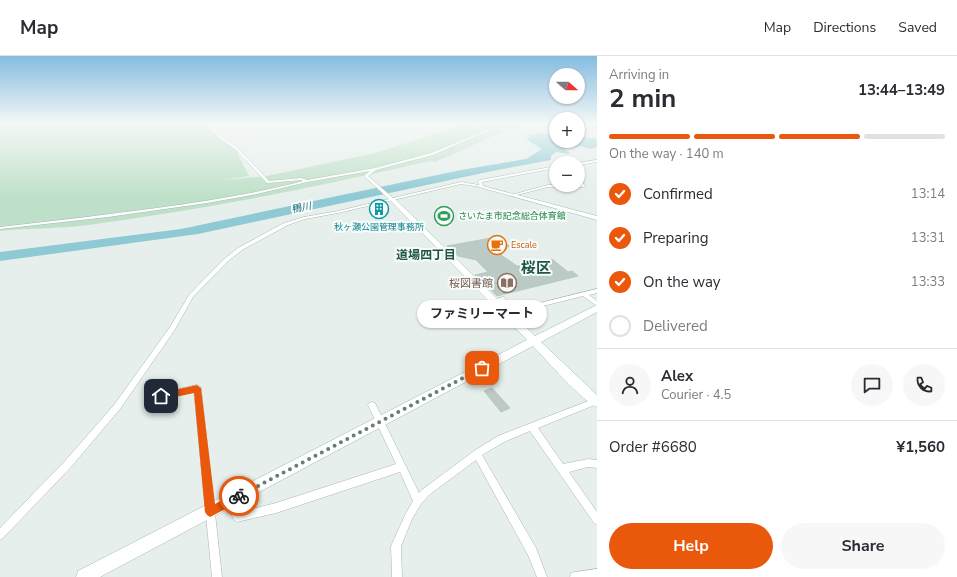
<!DOCTYPE html>
<meta charset="utf-8">
<style>
:root{--surface:#fff;--page:#f7f7f7;--text:#2b2b33;--muted:#7c7c81;--line:#e1e1e2;--accent:#ea580c}
body{margin:0;font-family:"Nunito Sans","Noto Sans JP",sans-serif;background:var(--page);color:var(--text);height:100vh;display:flex;flex-direction:column;font-size:15px;white-space:nowrap}
*{box-sizing:border-box;margin:0}
p{font-size:13px;color:var(--muted)}
.icon{flex:none;width:22px;height:22px;fill:none;stroke:currentColor;stroke-width:2;stroke-linecap:round;stroke-linejoin:round}
.map{position:relative;flex:1;overflow:hidden}
.drawer{display:flex;flex-direction:column;background:var(--surface);width:360px}
.drawer>*{flex:none}
.needle{width:26px;rotate:110deg}
.fabs{position:absolute;left:549px;top:12px;display:grid;gap:8px}
.fabs a{display:grid;place-items:center;width:36px;height:36px;border-radius:50%;background:var(--surface);box-shadow:0 1px 3px #0004;font-size:20px}
.pin{position:absolute;display:grid;place-items:center;width:34px;height:34px;color:#fff;margin:-17px;border-radius:8px;box-shadow:0 2px 6px #0006}
.courier{position:absolute;display:grid;place-items:center;width:40px;height:40px;margin:-20px;border:3px solid #ea580c;border-radius:50%;background:#fff;color:#222;box-shadow:0 1px 5px #0007}
.bubble{position:absolute;height:28px;border-radius:14px;background:var(--surface);box-shadow:0 1px 3px #0004;font-size:13px;font-weight:700;line-height:28px;text-align:center}
.summary em{font-style:normal;font-weight:700}
.summary div{display:flex;flex-direction:column-reverse}
.summary{display:flex;align-items:center;justify-content:space-between;height:68px;padding:0 12px}
h1{font-size:26px;font-weight:700;line-height:30px}
.bar{display:grid;grid-template-columns:repeat(4,1fr);gap:6px 4px;align-content:center;height:48px;padding:0 12px}
.bar i{height:5px;border-radius:3px;background:var(--line)}
.bar .current{background:var(--accent)}
.bar p{grid-column:span 4}
.line{display:flex;align-items:center;gap:10px;padding:0 12px;border-top:1px solid var(--line)}
.line div{flex:1}
.round{display:grid;place-items:center;flex:none;width:42px;height:42px;border-radius:21px;background:var(--page)}
ol{padding:0 12px;list-style:none}
li{display:flex;align-items:center;gap:12px;height:44px}
li p{margin-inline-start:auto}
li .icon{padding:4px;border-radius:50%;background:var(--accent);color:#fff;stroke-width:4}
li:last-child{color:var(--muted)}
li i{width:22px;height:22px;border:2px solid var(--line);border-radius:50%}
.cta{display:flex;gap:8px;margin-top:auto;padding:8px 12px}
.cta a{flex:1;height:46px;border-radius:24px;background:var(--accent);color:#fff;font-size:16px;font-weight:700;line-height:46px;text-align:center}
.cta a+a{background:var(--page);color:var(--text)}
header{display:flex;align-items:center;gap:24px;box-sizing:border-box;height:56px;padding:0 20px;background:var(--surface);border-bottom:1px solid var(--line)}
header strong{font-size:19px}
nav{display:flex;gap:22px;margin-inline-start:auto;font-size:14px}
main{display:flex;flex:1;min-height:0}
.map>svg:first-child{display:block}
.green{fill:#bfe0c8}
.water{fill:#8ec9d4}
.lines{fill:none;stroke-linecap:round;stroke-linejoin:round}
.stream{stroke:#8ec9d4;stroke-width:1}
.building{fill:#bbcac4;stroke:#b8c9c2}
.street-casing{stroke:#a8b8b2;stroke-width:1}
.secondary-casing{stroke:#a4bbb3;stroke-width:1}
.street{fill:#fff;fill-rule:evenodd}
.secondary{fill:#fff;fill-rule:evenodd}
.route{fill:#ea580c}
.done{stroke:#687f78;stroke-width:4;stroke-dasharray:0 7.2}
.labels{text-anchor:middle;stroke-width:4;stroke-linejoin:round;paint-order:stroke}
.far-leisure-label{font-size:9px;fill:#27864d;stroke:#f7fbf9;text-anchor:start}
.far-culture-label{font-size:9px;fill:#0d838f;stroke:#f7fbf9}
.far-food-label{font-size:9px;fill:#c56008;stroke:#f7fbf9;text-anchor:start}
.far-water-label{font-size:10px;font-style:italic;fill:#1c6f80;stroke:#f7fbf9}
.education-label{font-size:11px;fill:#785e54;stroke:#f7fbf9;text-anchor:end}
.neighbourhood-label{font-size:12px;font-weight:bold;fill:#1f5548;stroke:#f7fbf9}
.district-label{font-size:15px;font-weight:bold;fill:#1f5548;stroke:#f7fbf9}
</style>
<header>
<strong>Map</strong>
<nav><a>Map</a><a>Directions</a><a>Saved</a></nav>
</header>
<main>
<div class="map">
<svg width="597" height="521" viewBox="0 0 597 521">
<rect width="100%" height="100%" fill="#e6efeb"/>
<path class="green" d="M0 67H206L218 81 234 91 249 120 222 124 267 120 379 96 466 68 478 72 492 67H527L505 75 435 106 430 105C316 131 203 154 88 169 58 173 29 172 0 175Z"/>
<polygon class="water" points="537,77 556,79 556,85 578,85 578,80 597,83 597,91 590,93 581,90 564,93 570,97 568,97 570,98 556,96 551,100 551,104 492,115 198,178 0,205 0,196 181,173 461,114 526,103 542,93 526,83"/>
<g class="lines">
<polyline class="stream" points="527,79 533,80"/>
</g>
<g class="building">
<polygon points="497,181 509,190 501,199 517,210 552,203 568,216 572,215 578,220 497,240 475,219 488,216 476,204 458,200 447,190"/>
<polygon points="492,332 510,352 501,356 484,335"/>
</g>
<g class="lines">
<defs>
<g id="street">
<path d="M206 67H208L221 80 237 91 269 125 301 122 307 124 375 112 431 97 504 67H507L433 99 376 114 368 120 393 142 461 126 479 129 478 125 480 124 556 110V112L482 126 483 130 481 131 461 128 338 157 305 163 288 169 242 194 227 206 193 241 174 275 120 353 71 411 3 482 0 484V472L65 405 114 349 170 271 189 239 223 204 238 192 284 167 304 161 338 155 389 143 364 120 370 115 307 126 257 138 207 147 108 161 0 173V171C52 165 105 159 157 152 206 145 255 138 303 125L301 124 267 127 235 93 219 82Z"/>
<polygon points="578,68 597,72 597,74 578,70"/>
<polygon points="597,104 597,106 578,109 578,107"/>
<polygon points="578,123 585,129 585,131 548,131 513,140 511,139 548,129 581,129 578,126"/>
<polygon points="597,233 597,237 589,239 597,245 597,250 583,240 507,259 504,257 507,255"/>
<polygon points="503,241 505,242 506,243 505,244 495,247 492,245 493,244"/>
<polygon points="197,329 200,330 201,332 222,521 212,521 194,336 161,343 158,342 157,340 158,338 161,337"/>
<path d="M596 342H597V348L538 372 563 408 588 403 597 404V412L588 411 569 416 597 456V469L594 467 530 375 504 386 482 399 536 492 547 521H537L528 499 476 404 429 439 421 448 412 463 401 490 402 521H392L391 490 406 457 413 445 400 416 276 457 237 466 234 464C231 458 226 447 229 441L232 439 235 441 240 456 276 447 396 408 368 349 369 347 372 346 375 347 419 437 423 433 474 395 498 380Z"/>
<polygon points="597,513 597,521 570,521 571,517 575,516"/>
</g>
<g id="secondary">
<polygon points="479,129 597,160 597,164 479,131"/>
<path d="M390 142H394L535 280 597 249V256L541 286 597 339V351C582 345 546 304 533 290L100 521H76L78 515 527 284 390 144Z"/>
</g>
</defs>
<use href="#street" class="street-casing"/>
<use href="#secondary" class="secondary-casing"/>
<use href="#street" class="street"/>
<use href="#secondary" class="secondary"/>
</g>
<linearGradient id="sky" x2="0" y2="1"><stop stop-color="#84bce0"/><stop offset="0.48" stop-color="#f4f8f6"/><stop offset="1" stop-color="#f4f8f6" stop-opacity="0"/></linearGradient>
<rect width="597" height="140" fill="url(#sky)"/>
<polygon class="route" points="197,329 201,332 215,448 239,435 243,437 244,440 243,444 210,461 207,459 205,456 194,337 161,344 157,340 161,337"/>
<g class="lines">
<polyline class="done" points="239,440 482,312"/>
</g>
<defs>
<symbol id="building-ring" viewBox="-11 -11 22 22"><circle r="9.5" fill="#f7fbf9" stroke="#0f9aa8" stroke-width="1.5"/><path d="M-4-6H4V6H1V3H-1V6H-4ZM-2.5-4.3h1.7v1.8h-1.7ZM.8-4.3h1.7v1.8H.8ZM-2.5-1h1.7V.8h-1.7ZM.8-1h1.7V.8H.8Z" fill="#0f9aa8"/></symbol>
<symbol id="stadium-ring" viewBox="-11 -11 22 22"><circle r="9.5" fill="#f7fbf9" stroke="#2e9e5b" stroke-width="1.5"/><path d="M0-5a6.5 5 0 1 0 0 10a6.5 5 0 1 0 0-10ZM-3.5-1.8h7v3.6h-7Z" fill="#2e9e5b"/></symbol>
<symbol id="cafe-ring" viewBox="-11 -11 22 22"><circle r="9.5" fill="#f7fbf9" stroke="#e8710a" stroke-width="1.5"/><path d="M-5.5-4.5H6V0H3Q3 3.5 0 3.5H-2.5Q-5.5 3.5-5.5 0ZM3-3.2v2h1.7v-2ZM-6 4.5H4V6H-6Z" fill="#e8710a"/></symbol>
<symbol id="library-ring" viewBox="-11 -11 22 22"><circle r="9.5" fill="#f7fbf9" stroke="#8d6e63" stroke-width="1.5"/><path d="M-6-4Q-3-5.5-.7-3.5V5Q-3 3-6 4ZM6-4Q3-5.5 .7-3.5V5Q3 3 6 4Z" fill="#8d6e63"/></symbol>
</defs>
<g fill-rule="evenodd">
<use href="#building-ring" x="368" y="142" width="22" height="22"/>
<use href="#stadium-ring" x="433" y="149" width="22" height="22"/>
<use href="#cafe-ring" x="486" y="178" width="22" height="22"/>
<use href="#library-ring" x="496" y="216" width="22" height="22"/>
</g>
<g class="labels">
<g class="far-leisure-label">
<text x="458" y="163">さいたま市記念総合体育館</text>
</g>
<g class="far-culture-label">
<text x="379" y="174">秋ヶ瀬公園管理事務所</text>
</g>
<g class="far-food-label">
<text x="511" y="192">Escale</text>
</g>
<g class="far-water-label">
<text transform="translate(301 151) rotate(-11)" y="4">鴨川</text>
</g>
<g class="education-label">
<text x="493" y="231">桜図書館</text>
</g>
<g class="neighbourhood-label">
<text x="426" y="203">道場四丁目</text>
</g>
<g class="district-label">
<text x="536" y="217">桜区</text>
</g>
</g>
</svg>
<div class="fabs">
<a><svg class="needle" viewBox="-14 -14 28 28"><path d="M0-13l5 13h-10z" fill="#e53935"/><path d="M0 13l5-13h-10z" fill="#7c7c81"/></svg></a>
<a>+</a>
<a>−</a>
</div>
<div class="pin" style="left:482px;top:312px;background:#ea580c"><svg class="icon" aria-label="bag" viewBox="0 0 24 24"><path d="M5 8h14l-1 12H6zM9 8a3 3 0 0 1 6 0"/></svg></div>
<div class="pin" style="left:161px;top:340px;background:#1f2937"><svg class="icon" aria-label="home" viewBox="0 0 24 24"><path d="M3 11l9-7 9 7M6 9v11h12V9"/></svg></div>
<div class="courier" style="left:239px;top:440px"><svg class="icon" aria-label="bike" viewBox="0 0 24 24"><circle cx="6" cy="16" r="4"/><circle cx="18" cy="16" r="4"/><path d="M6 16l4-8h5l3 8M10 8l3 8H6M13 5h3"/></svg></div>
<div class="bubble" style="left:417px;top:244px;width:130px">ファミリーマート</div>
</div>
<section class="drawer">
<div class="summary"><div><h1>2 min</h1><p>Arriving in</p></div><em>13:44–13:49</em></div>
<div class="bar"><i class="current"></i><i class="current"></i><i class="current"></i><i></i><p>On the way · 140 m</p></div>
<ol>
<li><svg class="icon" aria-label="check" viewBox="0 0 24 24"><path d="M5 12l5 5 9-10"/></svg>Confirmed<p>13:14</p></li>
<li><svg class="icon" aria-label="check" viewBox="0 0 24 24"><path d="M5 12l5 5 9-10"/></svg>Preparing<p>13:31</p></li>
<li><svg class="icon" aria-label="check" viewBox="0 0 24 24"><path d="M5 12l5 5 9-10"/></svg>On the way<p>13:33</p></li>
<li><i></i>Delivered</li>
</ol>
<div class="line" style="height:72px"><a class="round"><svg class="icon" aria-label="person" viewBox="0 0 24 24"><circle cx="12" cy="8" r="4"/><path d="M4 21q1-7 8-7t8 7"/></svg></a><div><b>Alex</b><p>Courier · 4.5</p></div><a class="round"><svg class="icon" aria-label="chat" viewBox="0 0 24 24"><path d="M4 5h16v11H9l-5 4z"/></svg></a><a class="round"><svg class="icon" aria-label="phone" viewBox="0 0 24 24"><path d="M5 4h4l2 5-3 2q2 4 5 5l2-3 5 2v4C11 20 4 13 5 4z"/></svg></a></div>
<div class="line" style="height:52px"><div>Order #6680</div><b>¥1,560</b></div>
<div class="cta"><a>Help</a><a>Share</a></div>
</section>
</main>
